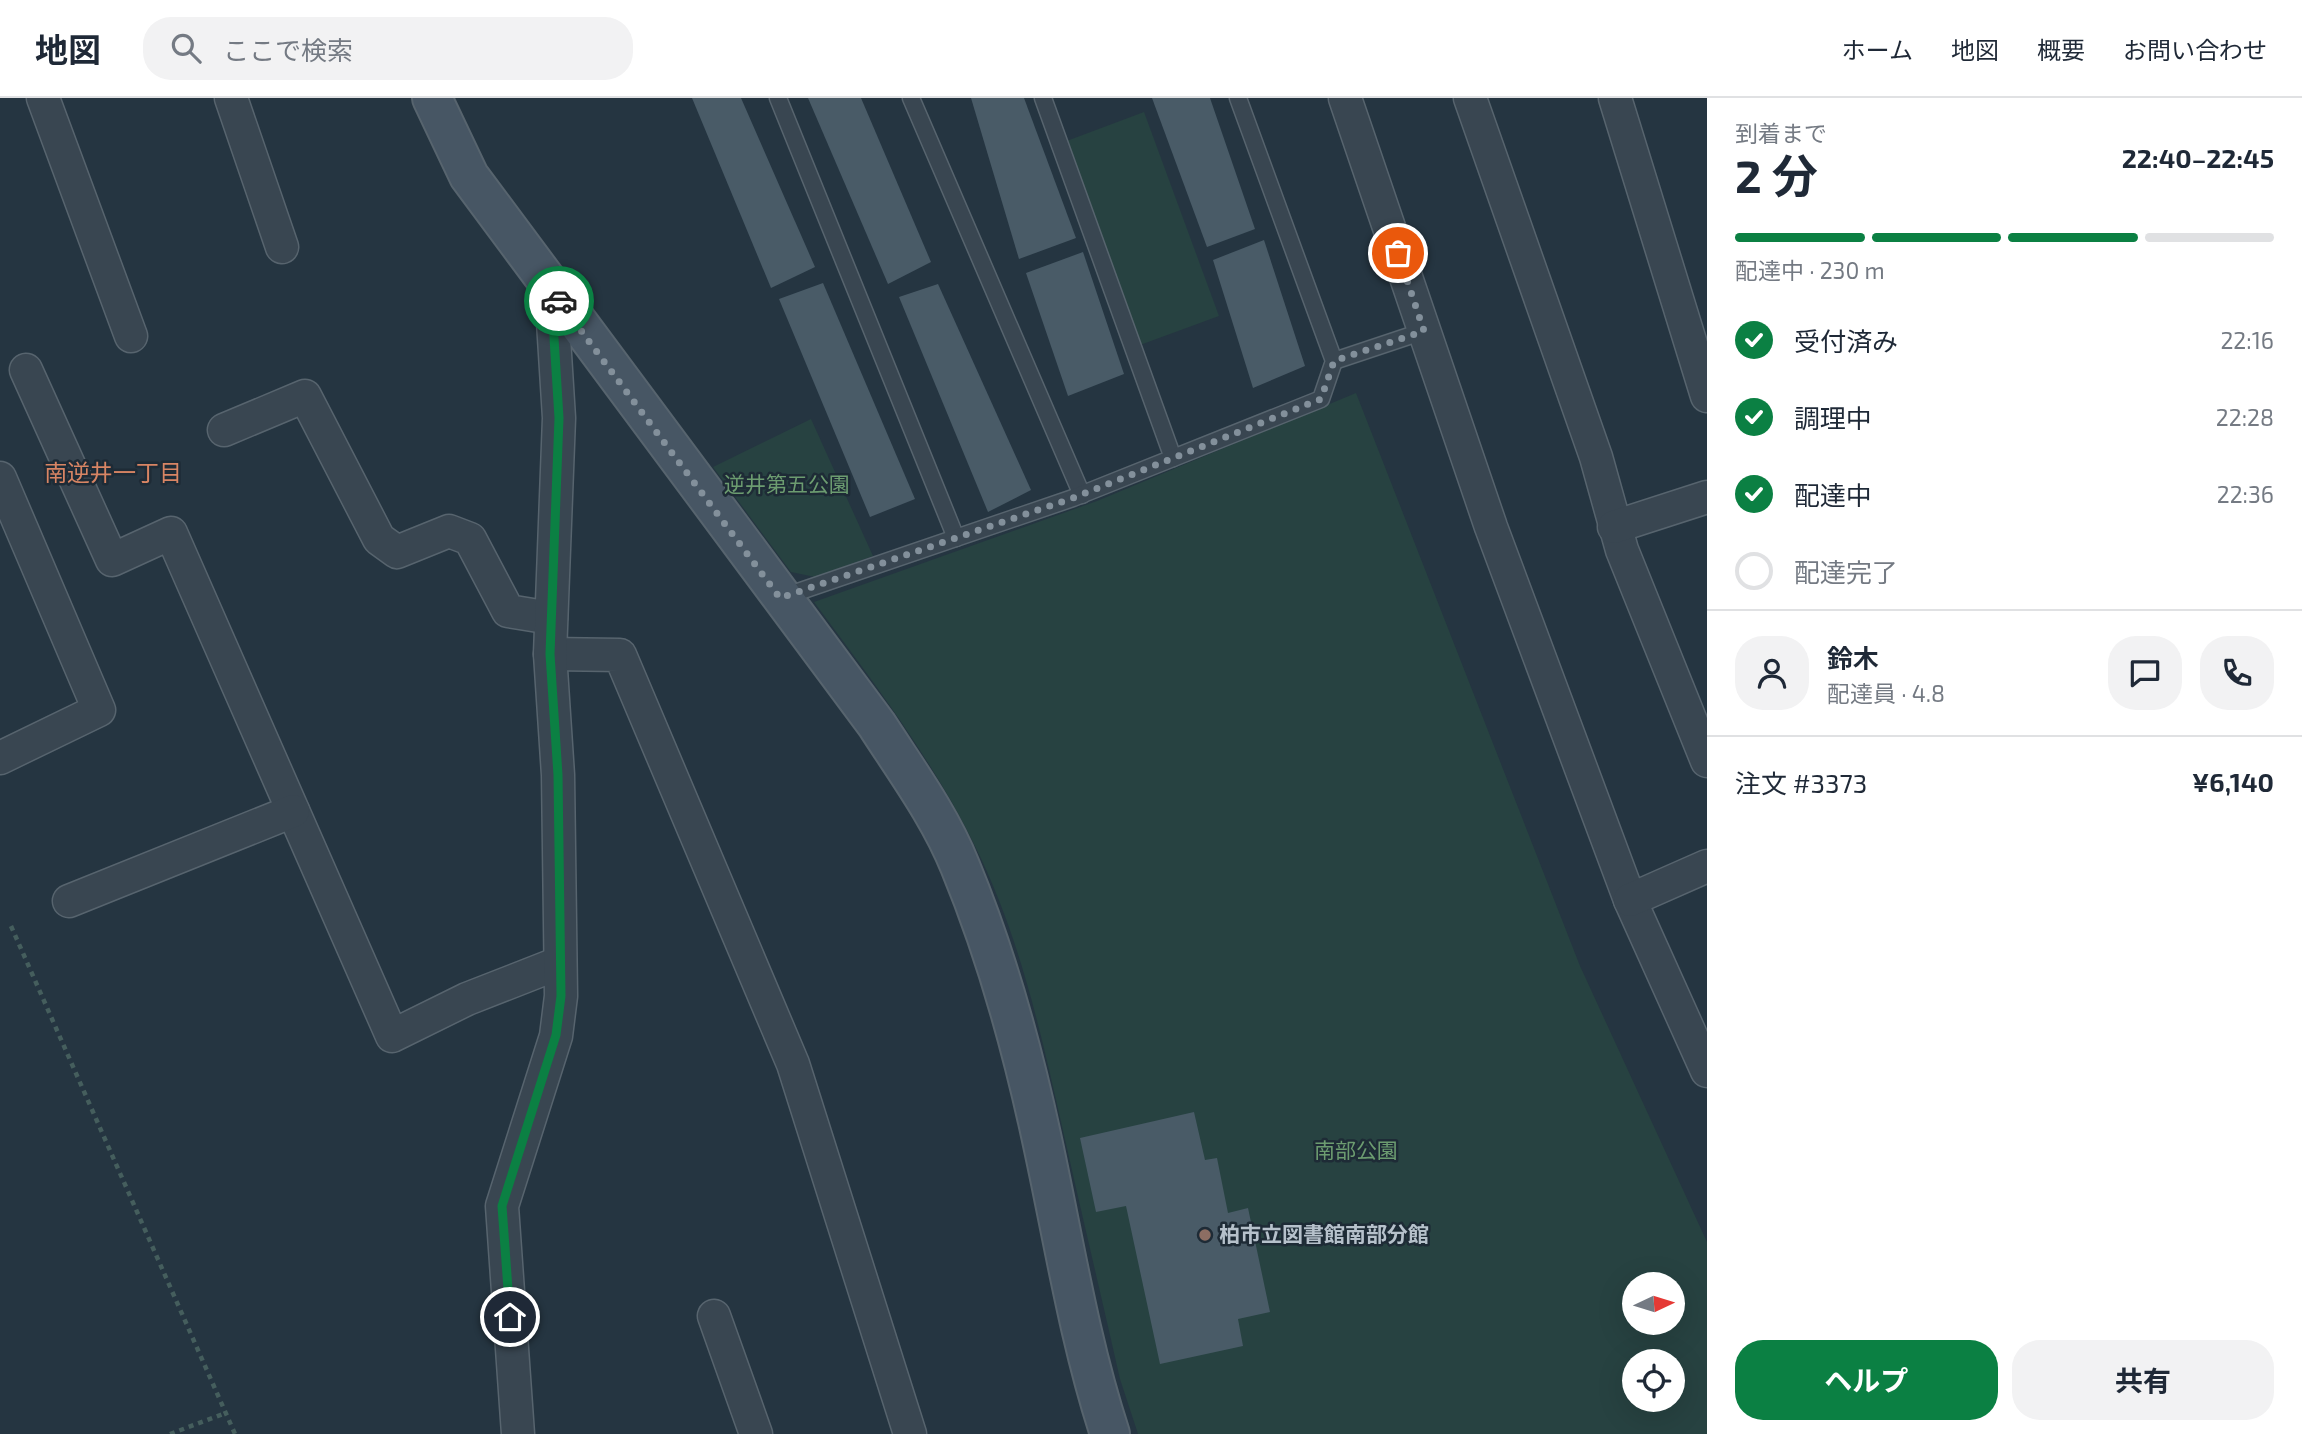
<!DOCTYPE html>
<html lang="ja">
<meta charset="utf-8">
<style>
:root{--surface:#fff;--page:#f2f2f3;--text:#1f2937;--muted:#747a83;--line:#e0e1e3;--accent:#0b8043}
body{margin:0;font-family:"Exo 2","Noto Sans JP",sans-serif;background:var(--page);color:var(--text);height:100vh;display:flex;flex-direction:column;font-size:26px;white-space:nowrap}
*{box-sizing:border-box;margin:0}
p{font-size:23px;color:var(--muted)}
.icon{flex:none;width:38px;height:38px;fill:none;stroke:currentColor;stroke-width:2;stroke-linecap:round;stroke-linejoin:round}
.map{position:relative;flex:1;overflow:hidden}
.details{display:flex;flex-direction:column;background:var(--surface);width:595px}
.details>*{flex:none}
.needle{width:46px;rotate:86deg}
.fabs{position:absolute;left:1622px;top:1174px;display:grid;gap:14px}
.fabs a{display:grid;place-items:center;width:63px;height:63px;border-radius:50%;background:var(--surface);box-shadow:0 7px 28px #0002;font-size:35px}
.pin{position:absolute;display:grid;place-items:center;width:60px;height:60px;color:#fff;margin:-30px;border:4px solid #fff;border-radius:50%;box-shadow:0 2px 7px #0007}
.courier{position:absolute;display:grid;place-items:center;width:70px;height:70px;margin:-35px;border:5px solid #0b8043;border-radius:50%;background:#fff;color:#222;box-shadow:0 2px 9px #0007}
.headline em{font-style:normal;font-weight:700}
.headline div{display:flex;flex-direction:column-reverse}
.headline{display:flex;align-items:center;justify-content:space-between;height:119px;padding:0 28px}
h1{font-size:46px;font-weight:700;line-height:52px}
.bar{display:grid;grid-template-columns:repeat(4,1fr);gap:10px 7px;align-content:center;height:84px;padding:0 28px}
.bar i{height:9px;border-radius:5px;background:var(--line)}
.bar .current{background:var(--accent)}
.bar p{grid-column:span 4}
.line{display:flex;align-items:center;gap:18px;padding:0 28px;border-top:2px solid var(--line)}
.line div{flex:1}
.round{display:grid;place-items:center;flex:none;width:74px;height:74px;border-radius:28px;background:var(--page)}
ol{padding:0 28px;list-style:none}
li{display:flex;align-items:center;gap:21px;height:77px}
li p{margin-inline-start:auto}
li .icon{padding:7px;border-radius:50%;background:var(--accent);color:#fff;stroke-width:4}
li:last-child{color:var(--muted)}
li i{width:38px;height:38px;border:4px solid var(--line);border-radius:50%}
.primary-button{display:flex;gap:14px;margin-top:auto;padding:14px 28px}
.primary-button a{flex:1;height:80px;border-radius:28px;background:var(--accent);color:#fff;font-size:28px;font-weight:700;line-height:80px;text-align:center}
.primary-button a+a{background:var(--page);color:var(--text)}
header{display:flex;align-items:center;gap:42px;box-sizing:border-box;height:98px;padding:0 35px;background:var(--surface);border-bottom:2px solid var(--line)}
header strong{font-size:33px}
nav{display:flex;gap:38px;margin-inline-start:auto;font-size:24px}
.search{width:490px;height:63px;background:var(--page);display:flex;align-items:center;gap:18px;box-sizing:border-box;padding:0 24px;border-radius:28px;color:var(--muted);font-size:26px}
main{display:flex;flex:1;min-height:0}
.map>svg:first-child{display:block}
.green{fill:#274241;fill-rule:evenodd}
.building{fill:#495b67}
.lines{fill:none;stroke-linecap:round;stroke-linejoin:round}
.lane-casing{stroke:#57646e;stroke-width:19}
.street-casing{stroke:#57646e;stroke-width:35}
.secondary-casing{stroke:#57646e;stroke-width:42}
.path{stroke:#455e5d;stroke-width:4.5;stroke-dasharray:5 5;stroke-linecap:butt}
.lane{stroke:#394651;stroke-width:16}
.street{stroke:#394651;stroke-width:32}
.secondary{stroke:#475664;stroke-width:38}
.done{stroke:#83909b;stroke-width:7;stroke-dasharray:0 12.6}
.route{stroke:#0b8043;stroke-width:9}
.education-dot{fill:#8d6e63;stroke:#1e2b36;stroke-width:2.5}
.labels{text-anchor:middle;stroke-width:5;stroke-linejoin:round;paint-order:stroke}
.park-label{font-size:21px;fill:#6c9c70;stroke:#1e2b36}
.poi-label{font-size:21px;font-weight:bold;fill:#b6c1cb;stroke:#1e2b36;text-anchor:start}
.neighbourhood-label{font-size:23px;fill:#d88564;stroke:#1e2b36}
</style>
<header>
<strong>地図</strong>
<div class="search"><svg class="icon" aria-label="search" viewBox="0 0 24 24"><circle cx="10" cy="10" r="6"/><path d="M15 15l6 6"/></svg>ここで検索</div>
<nav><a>ホーム</a><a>地図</a><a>概要</a><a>お問い合わせ</a></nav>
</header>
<main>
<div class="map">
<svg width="1707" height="1336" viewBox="0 0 1707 1336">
<rect width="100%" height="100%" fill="#253541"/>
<g class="green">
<polygon points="1144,14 1219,218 1140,247 1064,44"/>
<path d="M1356 295 1580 868 1707 1144V1336H1138L1120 1281C1101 1197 1081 1113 1062 1028 1040 931 1019 836 974 746 931 659 872 582 814 504L1097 403ZM1634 1186H1673V1225H1634ZM1634 1264H1673V1302H1634Z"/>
<polygon points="811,321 873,458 815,479 791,474 713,369"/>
</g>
<g class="building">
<polygon points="692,0 741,0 815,169 771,190"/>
<polygon points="808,0 861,0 931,164 888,186"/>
<polygon points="971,0 1024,0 1076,140 1019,161"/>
<polygon points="1152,0 1210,0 1255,131 1207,149"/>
<polygon points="1264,142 1305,268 1253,290 1213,162"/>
<polygon points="1083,154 1124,276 1068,298 1026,175"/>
<polygon points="823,185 915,401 870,419 779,201"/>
<polygon points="938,186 1031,392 988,414 899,199"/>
<polygon points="1194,1014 1205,1062 1217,1060 1228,1115 1248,1110 1270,1214 1238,1221 1243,1248 1160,1266 1126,1108 1096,1114 1080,1040"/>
</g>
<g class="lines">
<defs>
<g id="lane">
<polyline points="778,0 956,440"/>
<polyline points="911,0 1082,397"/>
<polyline points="1043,0 1173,360"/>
<polyline points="1334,263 1424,233"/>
<polyline points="783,499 1073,400 1321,301 1334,263 1238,0"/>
</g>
<g id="street">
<polyline points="43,0 131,238"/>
<polyline points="231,0 282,149"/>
<polyline points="1345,0 1491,429 1630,802 1707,973"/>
<polyline points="1470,0 1596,359 1622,452 1707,663"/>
<polyline points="1615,0 1707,298"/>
<polyline points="26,272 112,462 171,435 392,938 467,901 559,865"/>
<polyline points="224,332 305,298 379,441 397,454 449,433 470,441 508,513 551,520"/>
<polyline points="0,380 99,612 0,660"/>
<polyline points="1614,429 1707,399"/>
<polyline points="550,556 620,557 793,966 910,1336"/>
<polyline points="1630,802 1707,768"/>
<polyline points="69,803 293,713"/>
<polyline points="714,1218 756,1336"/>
<polyline points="518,1336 502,1108 556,938 561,898 558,677 550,556 559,320 551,192"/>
</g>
<path id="secondary" d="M432 0 469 78 877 627C906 672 940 718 960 768 996 855 1021 945 1041 1037 1063 1137 1078 1238 1110 1336"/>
</defs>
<use href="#lane" class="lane-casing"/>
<use href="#street" class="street-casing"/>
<use href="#secondary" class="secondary-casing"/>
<g class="path">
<polyline points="11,828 235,1336"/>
<polyline points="170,1336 226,1315"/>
</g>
<use href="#lane" class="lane"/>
<use href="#street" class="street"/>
<use href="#secondary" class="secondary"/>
</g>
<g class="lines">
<polyline class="done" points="559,203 780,500 1073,400 1321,301 1334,263 1424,233 1398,155"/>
<polyline class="route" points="510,1219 502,1108 556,937 561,898 558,677 550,556 559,320 551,192 559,203"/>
</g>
<circle class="education-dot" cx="1205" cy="1137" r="7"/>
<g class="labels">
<g class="park-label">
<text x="787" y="394">逆井第五公園</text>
<text x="1356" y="1060">南部公園</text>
</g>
<g class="poi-label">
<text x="1219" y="1144">柏市立図書館南部分館</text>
</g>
<g class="neighbourhood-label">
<text x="113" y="383">南逆井一丁目</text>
</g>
</g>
</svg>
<div class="fabs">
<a><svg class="needle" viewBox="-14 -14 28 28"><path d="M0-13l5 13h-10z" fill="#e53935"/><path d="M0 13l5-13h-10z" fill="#747a83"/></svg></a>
<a><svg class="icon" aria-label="locate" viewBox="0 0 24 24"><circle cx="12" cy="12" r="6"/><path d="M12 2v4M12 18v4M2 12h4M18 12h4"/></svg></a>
</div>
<div class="pin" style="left:1398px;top:155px;background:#ea580c"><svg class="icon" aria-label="bag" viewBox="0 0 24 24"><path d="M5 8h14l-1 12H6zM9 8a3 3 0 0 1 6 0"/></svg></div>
<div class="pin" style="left:510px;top:1219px;background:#1f2937"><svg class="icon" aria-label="home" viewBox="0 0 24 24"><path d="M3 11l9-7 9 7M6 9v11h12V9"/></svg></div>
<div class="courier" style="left:559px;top:203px"><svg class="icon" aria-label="car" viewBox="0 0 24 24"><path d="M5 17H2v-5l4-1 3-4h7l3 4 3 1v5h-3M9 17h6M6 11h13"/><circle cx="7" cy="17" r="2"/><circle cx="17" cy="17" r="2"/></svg></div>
</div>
<section class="details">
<div class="headline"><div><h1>2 分</h1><p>到着まで</p></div><em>22:40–22:45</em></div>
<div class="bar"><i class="current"></i><i class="current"></i><i class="current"></i><i></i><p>配達中 · 230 m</p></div>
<ol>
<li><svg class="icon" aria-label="check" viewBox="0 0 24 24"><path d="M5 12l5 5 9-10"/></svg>受付済み<p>22:16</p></li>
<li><svg class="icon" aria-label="check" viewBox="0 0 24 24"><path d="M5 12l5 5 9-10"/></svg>調理中<p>22:28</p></li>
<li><svg class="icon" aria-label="check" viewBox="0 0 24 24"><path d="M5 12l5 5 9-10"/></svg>配達中<p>22:36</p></li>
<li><i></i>配達完了</li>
</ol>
<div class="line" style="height:126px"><a class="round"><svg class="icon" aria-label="person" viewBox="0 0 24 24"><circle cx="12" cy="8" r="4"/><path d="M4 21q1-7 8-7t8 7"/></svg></a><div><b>鈴木</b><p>配達員 · 4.8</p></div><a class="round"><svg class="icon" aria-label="chat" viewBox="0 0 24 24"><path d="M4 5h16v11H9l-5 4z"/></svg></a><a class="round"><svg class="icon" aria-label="phone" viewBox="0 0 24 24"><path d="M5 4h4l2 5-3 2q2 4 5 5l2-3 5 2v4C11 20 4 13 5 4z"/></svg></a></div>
<div class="line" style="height:91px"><div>注文 #3373</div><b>¥6,140</b></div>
<div class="primary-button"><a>ヘルプ</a><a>共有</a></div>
</section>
</main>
